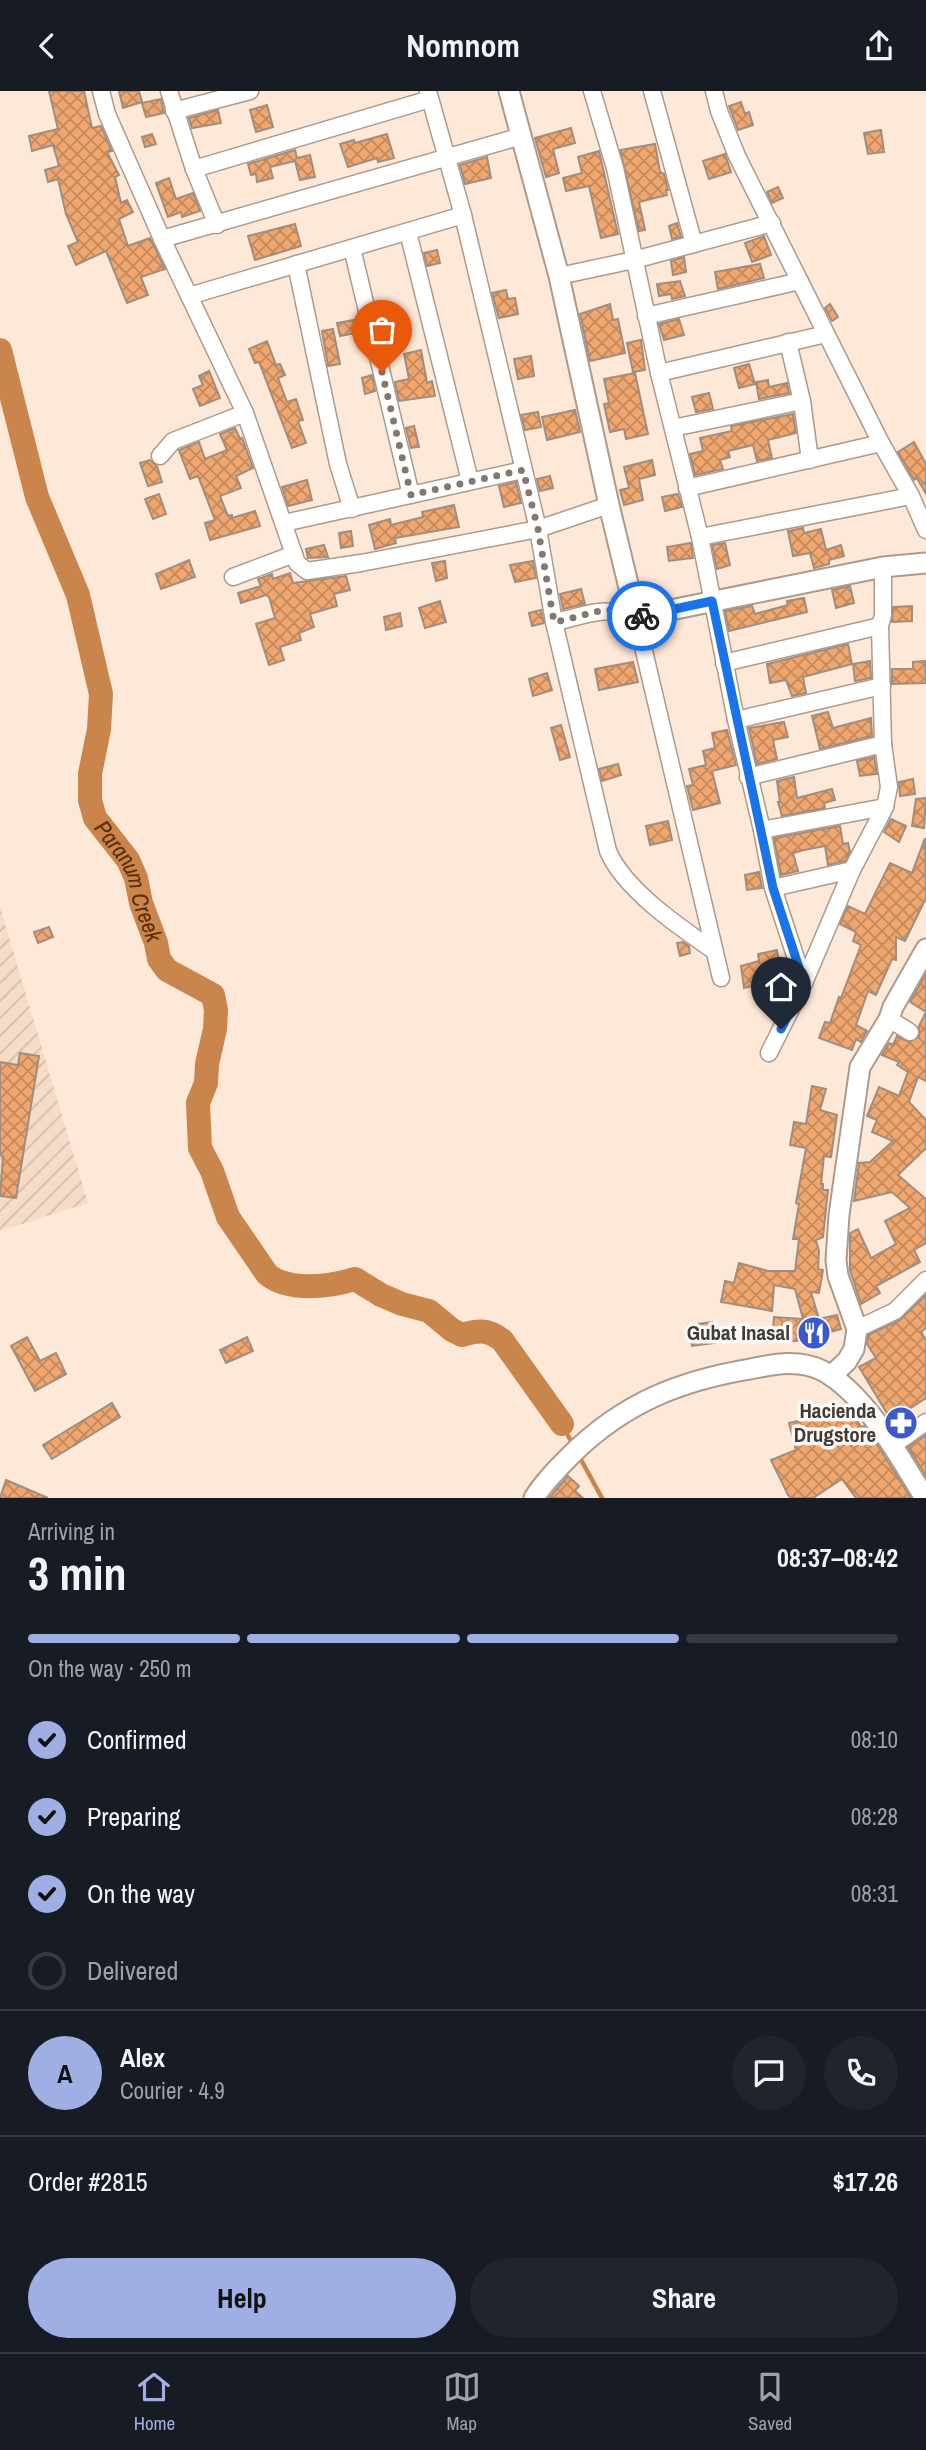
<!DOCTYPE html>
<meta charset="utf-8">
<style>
:root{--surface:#171b24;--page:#20242c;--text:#f1f3f6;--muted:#9ea1a6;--line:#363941;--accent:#9faee3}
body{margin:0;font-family:"Archivo Narrow",sans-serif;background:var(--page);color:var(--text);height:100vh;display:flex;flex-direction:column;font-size:26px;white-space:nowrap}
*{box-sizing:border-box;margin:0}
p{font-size:23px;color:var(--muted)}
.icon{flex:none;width:38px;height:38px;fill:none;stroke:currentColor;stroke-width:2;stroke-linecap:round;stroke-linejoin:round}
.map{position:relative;height:1407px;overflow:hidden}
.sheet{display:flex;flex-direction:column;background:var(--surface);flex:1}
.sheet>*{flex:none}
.pin{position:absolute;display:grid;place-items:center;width:60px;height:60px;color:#fff;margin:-72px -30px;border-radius:50% 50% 50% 0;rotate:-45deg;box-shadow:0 0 7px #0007}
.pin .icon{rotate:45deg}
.courier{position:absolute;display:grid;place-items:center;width:70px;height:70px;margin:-35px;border:5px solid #1a73e8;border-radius:50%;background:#fff;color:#222;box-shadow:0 2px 9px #0007}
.summary em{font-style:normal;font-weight:700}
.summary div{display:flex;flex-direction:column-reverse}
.summary{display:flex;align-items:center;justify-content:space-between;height:119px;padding:0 28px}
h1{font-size:46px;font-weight:700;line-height:52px}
.bar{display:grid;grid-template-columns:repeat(4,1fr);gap:10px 7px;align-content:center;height:84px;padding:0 28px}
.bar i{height:9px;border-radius:5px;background:var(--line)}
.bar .active{background:var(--accent)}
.bar p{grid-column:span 4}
.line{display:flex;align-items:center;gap:18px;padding:0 28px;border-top:2px solid var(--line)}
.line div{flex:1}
.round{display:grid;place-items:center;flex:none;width:74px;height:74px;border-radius:37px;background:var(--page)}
ol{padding:0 28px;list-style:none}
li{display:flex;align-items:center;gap:21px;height:77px}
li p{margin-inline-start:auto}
li .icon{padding:7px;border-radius:50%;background:var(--accent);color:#111;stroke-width:4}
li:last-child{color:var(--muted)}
li i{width:38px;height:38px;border:4px solid var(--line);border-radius:50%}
.action{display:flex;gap:14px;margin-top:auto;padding:14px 28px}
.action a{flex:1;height:80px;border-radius:42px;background:var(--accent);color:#111;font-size:28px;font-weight:700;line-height:80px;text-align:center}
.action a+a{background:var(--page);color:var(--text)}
header{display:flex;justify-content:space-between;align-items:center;height:91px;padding:0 28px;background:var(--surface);font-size:32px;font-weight:700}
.menu{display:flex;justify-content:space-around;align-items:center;height:98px;border-top:2px solid var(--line);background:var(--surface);font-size:19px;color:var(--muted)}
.menu a{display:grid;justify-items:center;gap:4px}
.menu .active{color:var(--accent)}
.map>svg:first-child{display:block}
.industrial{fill:url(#industrial-furrows)}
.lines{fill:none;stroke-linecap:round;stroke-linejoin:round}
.stream{stroke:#ca854d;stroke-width:4.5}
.river{stroke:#ca854d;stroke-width:24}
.building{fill:url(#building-cross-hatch);stroke:#a08d7e;stroke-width:2}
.minor-casing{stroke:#ae9a8b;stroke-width:19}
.tertiary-casing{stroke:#ae9a8b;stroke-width:23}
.minor{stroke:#fff;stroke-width:16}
.tertiary{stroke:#fff;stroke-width:19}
.done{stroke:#84776d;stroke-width:7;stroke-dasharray:0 12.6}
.route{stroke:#1a73e8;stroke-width:9}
.labels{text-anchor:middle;stroke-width:7;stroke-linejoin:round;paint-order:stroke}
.poi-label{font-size:21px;font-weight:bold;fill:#423a34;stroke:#fdf9f6;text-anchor:end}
.water-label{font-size:23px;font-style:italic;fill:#5b2d00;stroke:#fdf9f6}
</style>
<header><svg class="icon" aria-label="back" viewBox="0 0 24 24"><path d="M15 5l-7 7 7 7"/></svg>Nomnom<svg class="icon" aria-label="share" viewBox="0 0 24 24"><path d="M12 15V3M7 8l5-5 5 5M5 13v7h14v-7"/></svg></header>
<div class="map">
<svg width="926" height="1407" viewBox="0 0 926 1407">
<defs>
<pattern id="industrial-furrows" width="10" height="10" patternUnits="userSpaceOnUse" patternTransform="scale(1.75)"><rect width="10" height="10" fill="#f6dbc7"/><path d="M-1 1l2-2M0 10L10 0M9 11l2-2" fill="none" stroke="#d4bdac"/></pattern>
<pattern id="building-cross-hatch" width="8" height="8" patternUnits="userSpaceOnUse" patternTransform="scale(1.75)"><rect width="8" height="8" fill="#efa76f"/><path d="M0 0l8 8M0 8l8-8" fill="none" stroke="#c3895c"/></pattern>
</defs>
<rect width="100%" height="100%" fill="#fee8d8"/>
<polygon class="industrial" points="0,816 88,1112 0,1140"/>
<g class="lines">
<g class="stream">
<polyline points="562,1333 573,1354"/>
<polyline points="579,1365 602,1407"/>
</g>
<path class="river" id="s1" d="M0 259 37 406 78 504 101 603 99 638 90 683V709L95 727 128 769 136 787 141 812 156 852 159 868 167 879 213 904 216 919 215 938 207 973 206 992 198 1012 200 1057 212 1080 228 1126 267 1183C288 1201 329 1196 355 1188L381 1204 402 1213 429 1220 452 1239 462 1244C478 1239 487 1238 502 1249L562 1333"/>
</g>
<g class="building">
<polygon points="49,0 84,0 92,37 101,35 112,60 107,61 119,84 115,86 121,112 127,109 133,121 119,128 128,155 150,147 165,178 141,186 148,204 127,212 106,160 76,174 68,155 78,151 66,123 58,88 48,91 45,79 59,75 53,54 32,60 29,45 58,38"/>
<polygon points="119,0 139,0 142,11 123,17"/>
<polygon points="161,8 164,22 146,26 142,12"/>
<polygon points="741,11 745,23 749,21 753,34 738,39 729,15"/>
<polygon points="267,14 273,36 256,41 250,19"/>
<polygon points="218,19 221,32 192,37 189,27"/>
<polygon points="571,37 575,52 553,58 559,82 546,86 535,47"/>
<polygon points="881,39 884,61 868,63 864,42"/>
<polygon points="152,43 156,53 145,56 142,46"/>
<polygon points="387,43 394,67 378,71 377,67 348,76 340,53 354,49 355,52"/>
<polygon points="655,53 660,81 664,83 668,99 666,99 667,104 639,111 645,139 639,140 620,59"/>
<polygon points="295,59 297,67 310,64 315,86 300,89 295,70 270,76 273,87 257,91 256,83 251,84 248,73"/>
<polygon points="599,60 618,143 601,147 589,95 566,100 563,87 582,82 578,66"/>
<polygon points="725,63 731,81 709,88 703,70"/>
<polygon points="487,66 491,87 465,93 460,74"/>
<polygon points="169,87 176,108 193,102 200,120 182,126 181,121 168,126 156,92"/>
<polygon points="778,96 783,107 772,112 767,101"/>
<polygon points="677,132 681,146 672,148 669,135"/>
<polygon points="295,133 301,155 255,169 248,145"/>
<polygon points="764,145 771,164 752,171 745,152"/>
<polygon points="437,159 440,172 427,175 424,162"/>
<polygon points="684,166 686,181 673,184 671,170"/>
<polygon points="760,173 764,187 718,198 715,181"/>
<polygon points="680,190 685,205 672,208 671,203 659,205 657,193"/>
<polygon points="506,199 508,208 515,207 518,223 499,227 492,202"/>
<polygon points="610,213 613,229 618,228 625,262 590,270 580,223"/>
<polygon points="830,213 838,226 832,230 825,217"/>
<polygon points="679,228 684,244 664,249 659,233"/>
<polygon points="354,229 356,242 340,245 337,232"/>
<polygon points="333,238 340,273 328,275 322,240"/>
<polygon points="641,249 645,279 633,281 627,252"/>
<polygon points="267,250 276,274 280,273 285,284 278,287 287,311 296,308 303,329 298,330 306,352 292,357 259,271 255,272 249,258"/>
<polygon points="421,259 427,292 432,290 435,305 399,310 395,291 409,288 404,263"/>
<polygon points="531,265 534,285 518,288 514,268"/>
<polygon points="749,273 755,293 739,297 734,277"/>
<polygon points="209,280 220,307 200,315 193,298 203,294 199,285"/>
<polygon points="635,282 648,343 626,348 624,338 610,341 604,313 609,312 604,288"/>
<polygon points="372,284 375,300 365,303 362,287"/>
<polygon points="768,289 769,296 787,292 789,302 759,308 756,291"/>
<polygon points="709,302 713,318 696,321 692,306"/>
<polygon points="575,319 580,341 547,349 542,326"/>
<polygon points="538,321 541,336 525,339 521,324"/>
<polygon points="793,323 796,342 768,349 772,367 757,370 753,354 728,360 730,366 720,369 723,378 695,384 690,363 703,360 700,347 732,340 731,335"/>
<polygon points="414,335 419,356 411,357 406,337"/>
<polygon points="235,337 240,348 242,347 253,377 236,385 241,397 220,405 228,425 232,424 232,427 255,420 260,435 210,449 205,432 215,429 198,385 190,388 179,359 199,351 205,368 227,359 220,343"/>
<polygon points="914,351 926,373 926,403 917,387 914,389 898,361"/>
<polygon points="150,369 157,375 162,391 148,395 140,372"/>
<polygon points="652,369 655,384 639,388 643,409 624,414 620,399 629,397 624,376"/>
<polygon points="550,385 553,397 540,400 537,388"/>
<polygon points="307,389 312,409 288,415 282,396"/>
<polygon points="516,391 521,412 504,416 499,395"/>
<polygon points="159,403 166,423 153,428 145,408"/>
<polygon points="678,403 682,416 665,420 662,406"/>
<polygon points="454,414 459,436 395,447 396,452 375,458 369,434 390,428 391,434 423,426 422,421"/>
<polygon points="803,437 804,442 821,438 826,459 841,454 844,465 829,469 829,473 814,477 810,462 793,465 788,440"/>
<polygon points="351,440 353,455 341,457 339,442"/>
<polygon points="691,452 693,467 669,470 667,456"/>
<polygon points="725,452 730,474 717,478 712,454"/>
<polygon points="324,454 328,466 308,467 306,458"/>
<polygon points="189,469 195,486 161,498 156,483"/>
<polygon points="445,470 447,487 436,490 432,472"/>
<polygon points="533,470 536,487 515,491 510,474"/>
<polygon points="290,482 293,492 346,485 350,499 334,503 337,515 310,523 314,536 299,542 301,549 280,556 284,569 269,574 256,533 275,527 269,506 266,504 241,512 238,502 261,495 258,488 272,483 273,488"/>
<polygon points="850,495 854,512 836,517 832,499"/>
<polygon points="581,498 585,513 563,518 560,503"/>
<polygon points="804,507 807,521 729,540 725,520 752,515 755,523 788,514 787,510"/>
<polygon points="440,510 446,531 425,537 419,517"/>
<polygon points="912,515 912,530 892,531 893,516"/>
<polygon points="541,519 544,532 532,535 529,522"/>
<polygon points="400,522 402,535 386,539 384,526"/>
<polygon points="848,553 852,573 803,586 806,602 792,605 786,589 770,592 767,573"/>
<polygon points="870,570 871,587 855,590 853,573"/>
<polygon points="925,570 926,592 892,593 892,578 913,578 913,571"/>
<polygon points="633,571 638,591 599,599 595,578"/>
<polygon points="547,582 552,599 533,605 529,588"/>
<polygon points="828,621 833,637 871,627 872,645 820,658 812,625"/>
<polygon points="784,631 788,646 773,649 777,668 757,673 749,637"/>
<polygon points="561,634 570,666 560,669 551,637"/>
<polygon points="727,639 736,674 712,680 720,712 693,719 687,695 693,694 689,678 706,674 703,660 715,657 712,642"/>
<polygon points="874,666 877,683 860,685 857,670"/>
<polygon points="618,673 621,684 602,690 599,678"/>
<polygon points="794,686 797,707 832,698 835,709 824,712 825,717 782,725 778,711 780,711 777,690"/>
<polygon points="913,688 915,703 900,705 899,691"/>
<polygon points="926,707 924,737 912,735 916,708"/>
<polygon points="891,728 906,735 899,751 884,741"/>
<polygon points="668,730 672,749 650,754 646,735"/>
<polygon points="840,735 843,753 848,752 850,761 845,770 828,774 825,755 804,759 793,762 798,780 781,784 774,747"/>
<polygon points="925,747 926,807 905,850 896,846 896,869 892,868 876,904 868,900 856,934 867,940 861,951 856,948 852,959 819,947 825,931 830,932 839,906 841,907 861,854 853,850 856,841 840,833 848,815 865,823 890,772 912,782"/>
<polygon points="759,781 762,797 747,799 745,784"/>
<polygon points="49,836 53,846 38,852 34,841"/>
<polygon points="683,851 689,855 690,862 680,865 677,852"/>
<polygon points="777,859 780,878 777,878 784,902 768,907 764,892 744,897 741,875 759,870 758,863"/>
<polygon points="926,883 926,990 918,986 909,1011 926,1029 926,1057 898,1084 926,1108 926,1152 914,1159 920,1171 876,1195 880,1202 861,1213 850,1179 850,1142 858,1138 871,1167 896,1153 885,1130 910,1117 892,1101 854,1110 859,1072 870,1071 893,1050 872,1041 877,1029 867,1025 879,996 899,1005 908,981 897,974 899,971 882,964 889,952 893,954 897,945 909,951 919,946 919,935 926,921 910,911"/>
<polygon points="20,962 39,965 16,1107 0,1105 3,1065 0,1064 0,971 18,974"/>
<polygon points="812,995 826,998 820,1019 837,1024 831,1066 824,1065 821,1093 823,1093 823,1099 828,1099 823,1146 816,1149 819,1160 818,1178 823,1179 819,1202 811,1201 819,1228 837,1224 841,1238 796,1250 772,1249 774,1226 803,1228 795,1198 774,1194 772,1220 721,1211 725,1190 734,1192 739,1172 768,1180 795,1180 799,1148 793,1148 799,1113 796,1112 806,1057 790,1054 794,1031 806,1033"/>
<polygon points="926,1204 926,1237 921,1241 926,1249 926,1307 897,1326 904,1334 897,1339 859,1276 876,1267 867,1253 868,1244 900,1229"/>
<polygon points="712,1231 715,1252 692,1255 688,1234"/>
<polygon points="27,1246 40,1270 56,1262 66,1283 35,1300 11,1255"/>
<polygon points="247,1246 253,1260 226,1272 220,1259"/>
<polygon points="112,1312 120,1326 52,1368 43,1354"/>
<polygon points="837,1321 838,1327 853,1323 861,1336 864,1335 871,1344 911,1407 856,1407 842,1388 813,1407 791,1407 788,1404 771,1369 796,1359 789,1332"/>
<polygon points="926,1344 926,1385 908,1356"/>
<polygon points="568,1385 579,1395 575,1400 583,1407 549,1407"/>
<polygon points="6,1389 48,1407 0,1407"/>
</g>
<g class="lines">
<defs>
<g id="minor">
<polyline points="101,0 107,23 162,148 245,322 297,472 307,480 361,472 538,438 609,414"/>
<polyline points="169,0 194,78 217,134"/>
<path d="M428 0 463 124 538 438 554 531 608 760C624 798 679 836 713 859"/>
<polyline points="592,0 615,77 659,282 700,446 736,629 762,739 773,797 804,892"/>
<polyline points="652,0 694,153"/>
<polyline points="714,0 719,20 737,65 881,352 911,405 926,439"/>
<polyline points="174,20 250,0"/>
<polyline points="194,78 430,8"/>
<polyline points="408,141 470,390"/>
<polyline points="162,148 522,45"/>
<polyline points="352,157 411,404"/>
<polyline points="296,173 338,373 352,418"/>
<polyline points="559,185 634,169 772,132"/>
<polyline points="189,205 463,124"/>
<polyline points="646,225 800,190"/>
<polyline points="788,251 802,310 810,369"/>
<polyline points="659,282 826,243"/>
<polyline points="673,337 802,310"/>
<polyline points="160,365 173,350 245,322"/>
<polyline points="687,397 881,352"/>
<polyline points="284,432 523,379"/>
<polyline points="700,446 911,405"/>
<polyline points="233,486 294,463"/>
<path d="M554 531C589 524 601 514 636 526L721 887"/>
<polyline points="724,572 880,535"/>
<polyline points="736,629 882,595"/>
<polyline points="748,686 883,653"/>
<polyline points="762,739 885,716"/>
<polyline points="773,797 852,779"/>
<polyline points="889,928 910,941"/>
<polyline points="769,962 804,892 852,779 885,716 889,696 883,653 880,535 883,524 883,476"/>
<polyline points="857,1238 895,1220 926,1189"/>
<polyline points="892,1355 926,1331"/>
</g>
<g id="tertiary">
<polyline points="509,0 559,185 609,414 636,526 883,476 926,472"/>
<polyline points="831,1285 847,1270 854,1258 857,1238 838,1185 836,1169 839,1124 860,976 889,928 893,916 926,858"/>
<path d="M534 1407C544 1391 558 1377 572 1363 624 1312 679 1290 750 1278 775 1273 799 1268 823 1280 867 1304 899 1366 925 1407"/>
</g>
</defs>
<use href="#minor" class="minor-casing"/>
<use href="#tertiary" class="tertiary-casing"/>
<use href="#minor" class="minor"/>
<use href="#tertiary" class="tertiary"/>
</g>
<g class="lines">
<path class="done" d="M382 281 411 404 523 379 538 438 554 531C573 528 591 520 610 519 621 519 631 528 642 525"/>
<polyline class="route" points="642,525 712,510 773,797 804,892 781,938"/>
</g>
<defs>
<symbol id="restaurant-disc" viewBox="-11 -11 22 22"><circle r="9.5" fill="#3a59cb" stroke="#fdf9f6"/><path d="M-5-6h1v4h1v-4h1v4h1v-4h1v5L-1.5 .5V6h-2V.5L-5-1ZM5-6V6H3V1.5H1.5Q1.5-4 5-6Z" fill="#fff"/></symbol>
<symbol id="pharmacy-disc" viewBox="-11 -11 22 22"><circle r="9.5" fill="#3a59cb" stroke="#fdf9f6"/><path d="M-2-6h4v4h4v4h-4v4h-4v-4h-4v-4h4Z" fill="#fff"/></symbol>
</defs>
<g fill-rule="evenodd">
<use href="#restaurant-disc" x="795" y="1223" width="38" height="38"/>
<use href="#pharmacy-disc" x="882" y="1313" width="38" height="38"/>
</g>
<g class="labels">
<g class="poi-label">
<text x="790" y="1249">Gubat Inasal</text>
<text x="876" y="1327">Hacienda<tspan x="876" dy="24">Drugstore</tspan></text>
</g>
<g class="water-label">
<text dy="8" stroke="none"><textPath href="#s1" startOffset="558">Paranum Creek</textPath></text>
</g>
</g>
</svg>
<div class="pin" style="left:382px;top:281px;background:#ea580c"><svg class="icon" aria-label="bag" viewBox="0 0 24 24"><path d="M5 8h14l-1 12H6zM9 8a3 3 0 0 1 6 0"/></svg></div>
<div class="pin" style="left:781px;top:938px;background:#1f2937"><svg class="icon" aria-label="home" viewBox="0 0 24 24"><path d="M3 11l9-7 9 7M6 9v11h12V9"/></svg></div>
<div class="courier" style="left:642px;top:525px"><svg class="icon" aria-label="bike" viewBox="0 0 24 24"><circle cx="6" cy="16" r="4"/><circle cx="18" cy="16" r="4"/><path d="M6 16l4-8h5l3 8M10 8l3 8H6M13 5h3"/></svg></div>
</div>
<section class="sheet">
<div class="summary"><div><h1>3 min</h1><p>Arriving in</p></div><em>08:37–08:42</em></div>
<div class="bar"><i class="active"></i><i class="active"></i><i class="active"></i><i></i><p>On the way · 250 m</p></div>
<ol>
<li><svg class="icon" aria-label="check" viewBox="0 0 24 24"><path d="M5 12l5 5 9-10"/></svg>Confirmed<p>08:10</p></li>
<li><svg class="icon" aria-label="check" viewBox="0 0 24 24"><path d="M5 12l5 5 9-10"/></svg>Preparing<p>08:28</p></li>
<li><svg class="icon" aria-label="check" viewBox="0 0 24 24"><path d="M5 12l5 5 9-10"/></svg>On the way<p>08:31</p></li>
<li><i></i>Delivered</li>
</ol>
<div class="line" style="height:126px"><b class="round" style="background:var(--accent);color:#111">A</b><div><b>Alex</b><p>Courier · 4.9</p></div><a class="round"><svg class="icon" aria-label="chat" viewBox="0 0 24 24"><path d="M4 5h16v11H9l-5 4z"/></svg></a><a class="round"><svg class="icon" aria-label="phone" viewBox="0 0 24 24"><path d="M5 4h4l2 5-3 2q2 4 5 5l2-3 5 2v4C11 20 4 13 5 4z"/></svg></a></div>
<div class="line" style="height:91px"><div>Order #2815</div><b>$17.26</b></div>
<div class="action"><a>Help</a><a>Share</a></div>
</section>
<nav class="menu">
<a class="active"><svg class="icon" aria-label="home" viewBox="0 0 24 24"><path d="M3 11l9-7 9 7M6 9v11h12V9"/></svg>Home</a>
<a><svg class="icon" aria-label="map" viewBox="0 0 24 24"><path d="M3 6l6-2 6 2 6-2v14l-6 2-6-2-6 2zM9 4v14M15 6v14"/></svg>Map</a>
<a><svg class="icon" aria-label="saved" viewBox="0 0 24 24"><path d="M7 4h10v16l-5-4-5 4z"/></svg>Saved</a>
</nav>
